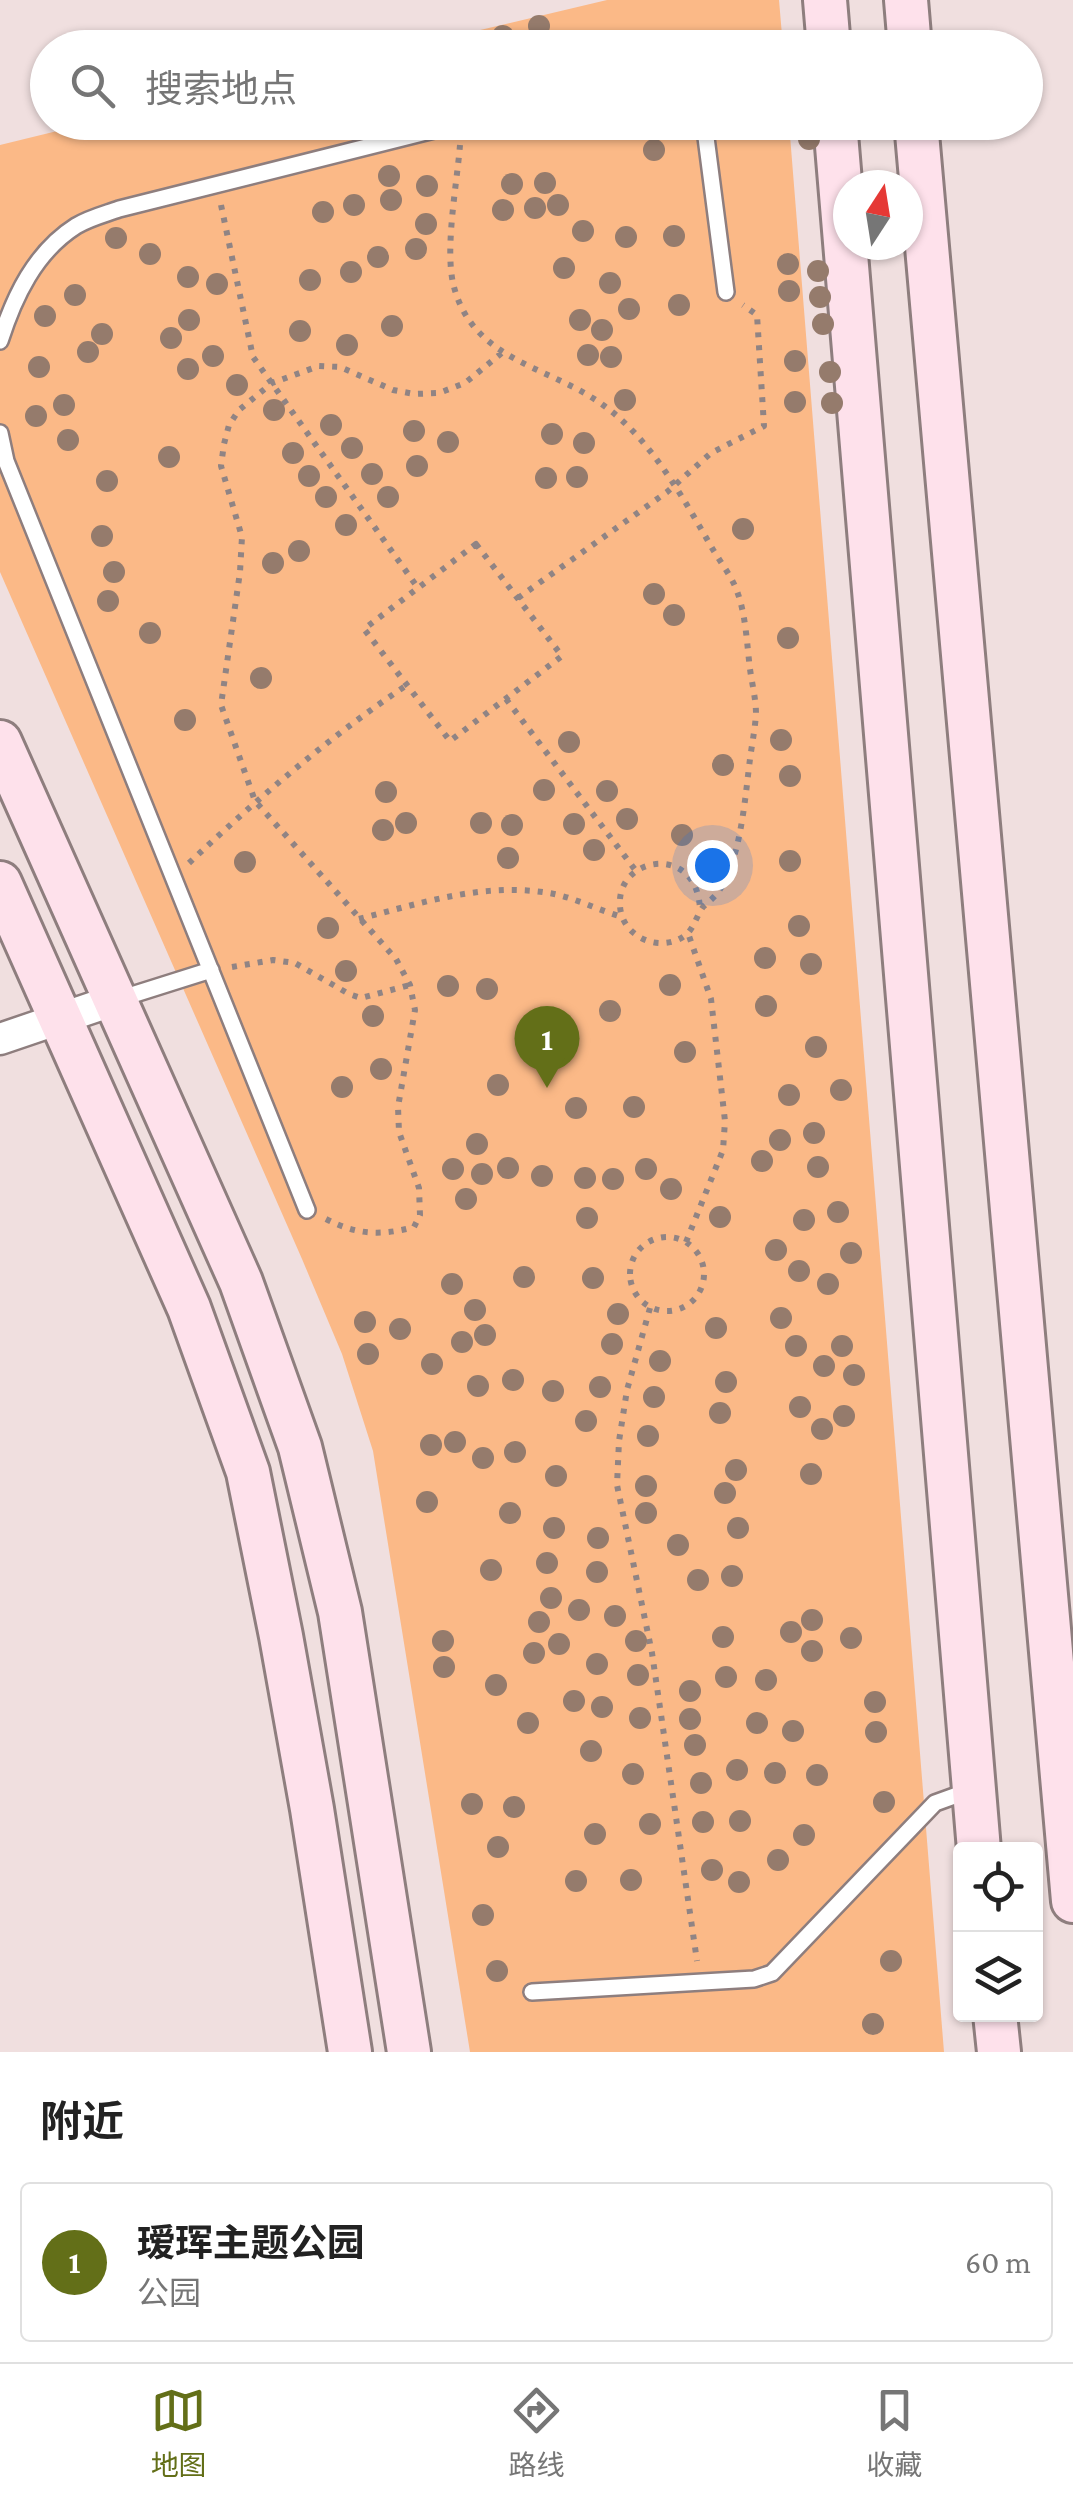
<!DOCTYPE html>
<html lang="zh">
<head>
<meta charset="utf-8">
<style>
	body { margin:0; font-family:"Crimson Pro","Noto Sans SC",serif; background:#f2f2f2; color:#222 }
	.controls { position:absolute; right:30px; bottom:30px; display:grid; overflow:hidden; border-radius:10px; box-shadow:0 2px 8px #0004 }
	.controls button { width:90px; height:90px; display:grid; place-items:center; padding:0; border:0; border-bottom:2px solid #e0e0e0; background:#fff; color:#222; font:50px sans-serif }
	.compass { position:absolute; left:833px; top:170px; width:90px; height:90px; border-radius:50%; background:#fff; box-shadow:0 2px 8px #0004; rotate:12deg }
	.you { position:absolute; left:712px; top:865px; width:35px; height:35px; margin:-25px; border:8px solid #fff; border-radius:50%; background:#1a73e8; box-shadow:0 0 0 15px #1a73e833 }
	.badge { display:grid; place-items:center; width:65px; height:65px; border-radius:50%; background:#636f18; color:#fff; font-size:32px; font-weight:700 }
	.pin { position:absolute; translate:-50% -82px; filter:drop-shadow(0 2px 5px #0008) }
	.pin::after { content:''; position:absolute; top:52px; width:35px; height:30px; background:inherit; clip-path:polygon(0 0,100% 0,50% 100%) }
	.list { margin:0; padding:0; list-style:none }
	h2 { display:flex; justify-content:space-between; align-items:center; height:130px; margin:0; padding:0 40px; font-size:42px }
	h2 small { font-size:32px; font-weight:400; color:#767676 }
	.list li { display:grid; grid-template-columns:65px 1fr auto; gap:30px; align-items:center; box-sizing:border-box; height:160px; margin:0 20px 20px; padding:0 20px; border:2px solid #e0e0e0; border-radius:10px }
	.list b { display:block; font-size:38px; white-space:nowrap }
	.list p { margin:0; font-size:32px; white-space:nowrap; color:#767676 }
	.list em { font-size:32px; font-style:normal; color:#767676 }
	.icon { flex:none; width:55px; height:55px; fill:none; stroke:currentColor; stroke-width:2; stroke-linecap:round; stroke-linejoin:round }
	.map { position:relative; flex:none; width:1073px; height:2052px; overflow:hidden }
	.search { position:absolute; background:#fff; box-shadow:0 2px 8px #0004; left:30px; right:30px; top:30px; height:110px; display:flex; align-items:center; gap:25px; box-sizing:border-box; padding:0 35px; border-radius:55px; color:#767676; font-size:38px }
	.sheet { height:310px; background:#fff }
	nav { display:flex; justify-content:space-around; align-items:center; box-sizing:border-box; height:140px; border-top:2px solid #e0e0e0; background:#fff; font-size:28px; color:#767676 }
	nav a { display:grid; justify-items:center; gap:5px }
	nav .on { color:#636f18 }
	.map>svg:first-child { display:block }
</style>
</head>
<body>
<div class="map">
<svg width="1073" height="2052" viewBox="0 0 1073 2052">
	<rect width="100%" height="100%" fill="#f0dfdf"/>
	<path fill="#fbb987" d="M607 0H779L783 47H408Z
		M94 122 789 123 944 2052H470L373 1451 342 1354 302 1259 0 572V145Z"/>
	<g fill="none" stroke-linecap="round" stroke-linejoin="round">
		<defs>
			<path id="service" d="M704 122 726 292
				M0 341C14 297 35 252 76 226 89 218 105 214 119 209L466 122
				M0 433 6 461 307 1210
				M119 999 211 970
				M532 1992 754 1979 772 1973 935 1803 971 1790"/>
			<path id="minor" d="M0 1039 115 1000"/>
			<path id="secondary" d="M825 0 829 48
				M906 0 910 48
				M835 122 979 1850
				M916 122 1073 1901
				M0 742 241 1282 300 1447 340 1612 409 2052
				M0 883 189 1308 248 1472 281 1636 312 1809 350 2052
				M995 2014 999 2052"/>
		</defs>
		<use href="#service" stroke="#8e7e7e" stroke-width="20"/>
		<use href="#minor" stroke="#8e7e7e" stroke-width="35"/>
		<use href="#secondary" stroke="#8e7e7e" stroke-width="48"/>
		<path stroke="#908484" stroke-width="6" stroke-dasharray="5 8" stroke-linecap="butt" d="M460 145C457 184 444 251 454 287 474 362 550 366 603 405 650 438 684 499 712 548 721 563 733 578 738 594 746 617 747 645 750 669 752 684 756 699 756 714 755 729 752 744 750 759 745 798 741 858 719 891 715 897 708 902 703 907 697 915 695 925 688 933 664 955 622 939 620 906 616 855 699 843 700 911
			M221 205 253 357 418 588
			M476 544 562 656 450 741 364 629Z
			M518 598 667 492 711 453 764 426 757 315 743 305
			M506 699 636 871
			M189 863C257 799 329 737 407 685
			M359 919C421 903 484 882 549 893 573 897 598 910 622 917
			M232 967 273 960 295 963 349 994 361 998 410 985
			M326 1219C357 1235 381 1236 414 1227L420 1215 419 1188 399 1132 398 1107 415 1010 410 985 396 959 255 801 221 705 240 572 242 537 221 466 224 444 229 425 239 410 272 383 319 366 340 367 393 390 414 394 439 393 465 383 503 352
			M630 1274a37 37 0 1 1 74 0a37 37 0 1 1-74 0Z
			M686 1242 723 1150 725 1121 711 999 688 933
			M650 1308 627 1390 619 1441 617 1485 652 1653 697 1961"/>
		<use href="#service" stroke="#fff" stroke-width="15"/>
		<use href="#minor" stroke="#fff" stroke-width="30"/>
		<use href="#secondary" stroke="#fee1eb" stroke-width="42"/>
	</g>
	<g fill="#957b6c">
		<circle cx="539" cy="26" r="11"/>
		<circle cx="503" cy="36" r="11"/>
		<circle cx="809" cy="139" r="11"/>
		<circle cx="654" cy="150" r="11"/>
		<circle cx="389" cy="176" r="11"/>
		<circle cx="545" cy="183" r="11"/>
		<circle cx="512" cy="184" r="11"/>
		<circle cx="427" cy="186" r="11"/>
		<circle cx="391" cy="200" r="11"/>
		<circle cx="354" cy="205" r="11"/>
		<circle cx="558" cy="205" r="11"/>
		<circle cx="535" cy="208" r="11"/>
		<circle cx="503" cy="210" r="11"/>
		<circle cx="323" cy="212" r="11"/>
		<circle cx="426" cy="224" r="11"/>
		<circle cx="583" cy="231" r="11"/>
		<circle cx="674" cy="236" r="11"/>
		<circle cx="626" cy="237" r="11"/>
		<circle cx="116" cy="238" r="11"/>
		<circle cx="416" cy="249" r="11"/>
		<circle cx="150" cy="254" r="11"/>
		<circle cx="378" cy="257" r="11"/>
		<circle cx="788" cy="264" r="11"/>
		<circle cx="564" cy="268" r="11"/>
		<circle cx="818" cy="271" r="11"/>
		<circle cx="351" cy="272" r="11"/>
		<circle cx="188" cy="277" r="11"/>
		<circle cx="310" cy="280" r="11"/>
		<circle cx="610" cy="283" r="11"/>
		<circle cx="217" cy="284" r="11"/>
		<circle cx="789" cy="291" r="11"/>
		<circle cx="75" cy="295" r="11"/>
		<circle cx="820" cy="297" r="11"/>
		<circle cx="679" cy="305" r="11"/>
		<circle cx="629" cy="309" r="11"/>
		<circle cx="45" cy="316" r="11"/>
		<circle cx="189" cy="320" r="11"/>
		<circle cx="580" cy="320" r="11"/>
		<circle cx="823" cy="324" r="11"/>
		<circle cx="392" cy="326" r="11"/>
		<circle cx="602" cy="330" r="11"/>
		<circle cx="300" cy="331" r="11"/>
		<circle cx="102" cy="334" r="11"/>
		<circle cx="171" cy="338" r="11"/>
		<circle cx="347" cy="345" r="11"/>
		<circle cx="88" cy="352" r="11"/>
		<circle cx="588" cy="355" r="11"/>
		<circle cx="213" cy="356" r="11"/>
		<circle cx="611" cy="357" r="11"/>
		<circle cx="795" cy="361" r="11"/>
		<circle cx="39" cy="367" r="11"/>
		<circle cx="188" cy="369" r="11"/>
		<circle cx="830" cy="372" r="11"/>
		<circle cx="237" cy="385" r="11"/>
		<circle cx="625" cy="400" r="11"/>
		<circle cx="795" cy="402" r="11"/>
		<circle cx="832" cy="403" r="11"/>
		<circle cx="64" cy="405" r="11"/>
		<circle cx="274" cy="410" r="11"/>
		<circle cx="36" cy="416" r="11"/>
		<circle cx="331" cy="425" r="11"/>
		<circle cx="414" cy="431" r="11"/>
		<circle cx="552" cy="434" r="11"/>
		<circle cx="68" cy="440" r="11"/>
		<circle cx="448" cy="442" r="11"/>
		<circle cx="584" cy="443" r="11"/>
		<circle cx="352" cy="448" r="11"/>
		<circle cx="293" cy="453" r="11"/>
		<circle cx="169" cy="457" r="11"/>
		<circle cx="417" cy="466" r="11"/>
		<circle cx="372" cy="474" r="11"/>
		<circle cx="309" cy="476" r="11"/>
		<circle cx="577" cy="477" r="11"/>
		<circle cx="546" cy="478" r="11"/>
		<circle cx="107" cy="481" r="11"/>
		<circle cx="326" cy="497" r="11"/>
		<circle cx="388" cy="497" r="11"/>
		<circle cx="346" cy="525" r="11"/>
		<circle cx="743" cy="529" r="11"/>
		<circle cx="102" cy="536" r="11"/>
		<circle cx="299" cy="551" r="11"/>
		<circle cx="273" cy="563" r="11"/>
		<circle cx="114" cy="572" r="11"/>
		<circle cx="654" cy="594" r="11"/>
		<circle cx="108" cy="601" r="11"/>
		<circle cx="674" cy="615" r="11"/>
		<circle cx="150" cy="633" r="11"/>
		<circle cx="788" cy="638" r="11"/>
		<circle cx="261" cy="678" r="11"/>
		<circle cx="185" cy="720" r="11"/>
		<circle cx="781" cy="740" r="11"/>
		<circle cx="569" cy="742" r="11"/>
		<circle cx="723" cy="765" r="11"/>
		<circle cx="790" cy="776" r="11"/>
		<circle cx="544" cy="790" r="11"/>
		<circle cx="607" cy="791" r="11"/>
		<circle cx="386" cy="792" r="11"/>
		<circle cx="627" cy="819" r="11"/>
		<circle cx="406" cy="823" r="11"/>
		<circle cx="481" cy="823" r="11"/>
		<circle cx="574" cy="824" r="11"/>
		<circle cx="512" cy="825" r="11"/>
		<circle cx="383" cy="830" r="11"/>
		<circle cx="682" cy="835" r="11"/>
		<circle cx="594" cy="850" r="11"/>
		<circle cx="508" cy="858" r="11"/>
		<circle cx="790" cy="861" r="11"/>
		<circle cx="245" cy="862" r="11"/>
		<circle cx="799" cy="926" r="11"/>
		<circle cx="328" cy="928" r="11"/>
		<circle cx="765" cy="958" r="11"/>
		<circle cx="811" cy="964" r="11"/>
		<circle cx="346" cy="971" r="11"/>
		<circle cx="670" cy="985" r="11"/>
		<circle cx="448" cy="986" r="11"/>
		<circle cx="487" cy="989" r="11"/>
		<circle cx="766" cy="1006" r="11"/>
		<circle cx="610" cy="1011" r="11"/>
		<circle cx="373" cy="1016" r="11"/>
		<circle cx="547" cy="1043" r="11"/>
		<circle cx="816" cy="1047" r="11"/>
		<circle cx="685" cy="1052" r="11"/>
		<circle cx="381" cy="1069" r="11"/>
		<circle cx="498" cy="1085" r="11"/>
		<circle cx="342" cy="1087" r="11"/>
		<circle cx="841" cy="1090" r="11"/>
		<circle cx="789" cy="1095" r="11"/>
		<circle cx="634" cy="1107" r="11"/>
		<circle cx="576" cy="1108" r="11"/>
		<circle cx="814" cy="1133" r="11"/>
		<circle cx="780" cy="1140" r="11"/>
		<circle cx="477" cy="1144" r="11"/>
		<circle cx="762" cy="1161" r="11"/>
		<circle cx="818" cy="1167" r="11"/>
		<circle cx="508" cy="1168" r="11"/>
		<circle cx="453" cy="1169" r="11"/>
		<circle cx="646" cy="1169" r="11"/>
		<circle cx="482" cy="1174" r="11"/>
		<circle cx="542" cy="1176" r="11"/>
		<circle cx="585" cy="1178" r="11"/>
		<circle cx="613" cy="1179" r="11"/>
		<circle cx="671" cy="1189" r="11"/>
		<circle cx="466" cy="1199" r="11"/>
		<circle cx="838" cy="1212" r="11"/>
		<circle cx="720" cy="1217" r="11"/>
		<circle cx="587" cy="1218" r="11"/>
		<circle cx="804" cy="1220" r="11"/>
		<circle cx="776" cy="1250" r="11"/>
		<circle cx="851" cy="1253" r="11"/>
		<circle cx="799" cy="1271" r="11"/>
		<circle cx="524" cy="1277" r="11"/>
		<circle cx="593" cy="1278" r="11"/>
		<circle cx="452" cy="1284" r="11"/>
		<circle cx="828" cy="1284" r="11"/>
		<circle cx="475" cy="1310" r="11"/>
		<circle cx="618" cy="1314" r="11"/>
		<circle cx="781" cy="1318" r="11"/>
		<circle cx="365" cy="1322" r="11"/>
		<circle cx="716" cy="1328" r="11"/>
		<circle cx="400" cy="1329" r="11"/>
		<circle cx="485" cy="1335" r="11"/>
		<circle cx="462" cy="1342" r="11"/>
		<circle cx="612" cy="1344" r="11"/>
		<circle cx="796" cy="1346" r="11"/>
		<circle cx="842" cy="1346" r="11"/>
		<circle cx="368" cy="1354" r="11"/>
		<circle cx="660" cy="1361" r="11"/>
		<circle cx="432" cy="1364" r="11"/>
		<circle cx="824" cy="1366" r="11"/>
		<circle cx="854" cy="1375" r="11"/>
		<circle cx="513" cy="1380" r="11"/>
		<circle cx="726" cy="1382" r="11"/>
		<circle cx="478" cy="1386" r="11"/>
		<circle cx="600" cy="1387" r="11"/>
		<circle cx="553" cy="1391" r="11"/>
		<circle cx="654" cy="1397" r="11"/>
		<circle cx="800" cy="1407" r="11"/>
		<circle cx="720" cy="1413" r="11"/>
		<circle cx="844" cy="1416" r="11"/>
		<circle cx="586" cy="1421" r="11"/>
		<circle cx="822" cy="1429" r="11"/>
		<circle cx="648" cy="1436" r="11"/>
		<circle cx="455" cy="1442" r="11"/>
		<circle cx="431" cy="1445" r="11"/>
		<circle cx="515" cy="1452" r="11"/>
		<circle cx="483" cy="1458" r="11"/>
		<circle cx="736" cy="1470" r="11"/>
		<circle cx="811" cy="1474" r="11"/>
		<circle cx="556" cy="1476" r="11"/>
		<circle cx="646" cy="1486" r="11"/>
		<circle cx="725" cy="1493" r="11"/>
		<circle cx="427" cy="1502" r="11"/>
		<circle cx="510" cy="1513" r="11"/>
		<circle cx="646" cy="1513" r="11"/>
		<circle cx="554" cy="1528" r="11"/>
		<circle cx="738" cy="1528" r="11"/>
		<circle cx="598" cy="1538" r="11"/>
		<circle cx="678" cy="1545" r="11"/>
		<circle cx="547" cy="1563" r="11"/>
		<circle cx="491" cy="1570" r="11"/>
		<circle cx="597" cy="1572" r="11"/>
		<circle cx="732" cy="1576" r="11"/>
		<circle cx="698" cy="1580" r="11"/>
		<circle cx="551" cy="1598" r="11"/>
		<circle cx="579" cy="1610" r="11"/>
		<circle cx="615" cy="1616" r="11"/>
		<circle cx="812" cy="1620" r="11"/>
		<circle cx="539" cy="1622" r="11"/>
		<circle cx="791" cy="1632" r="11"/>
		<circle cx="723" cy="1637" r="11"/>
		<circle cx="851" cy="1638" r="11"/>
		<circle cx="443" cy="1641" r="11"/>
		<circle cx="636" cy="1641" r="11"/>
		<circle cx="559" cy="1644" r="11"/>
		<circle cx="812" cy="1651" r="11"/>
		<circle cx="534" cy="1653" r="11"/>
		<circle cx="597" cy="1664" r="11"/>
		<circle cx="444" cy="1667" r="11"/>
		<circle cx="638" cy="1675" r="11"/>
		<circle cx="726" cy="1677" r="11"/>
		<circle cx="766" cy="1680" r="11"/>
		<circle cx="496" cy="1685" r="11"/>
		<circle cx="690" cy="1691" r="11"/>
		<circle cx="574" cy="1701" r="11"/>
		<circle cx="875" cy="1702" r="11"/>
		<circle cx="602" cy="1707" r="11"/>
		<circle cx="640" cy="1718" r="11"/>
		<circle cx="690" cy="1719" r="11"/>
		<circle cx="528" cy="1723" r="11"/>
		<circle cx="757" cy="1723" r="11"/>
		<circle cx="793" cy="1731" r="11"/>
		<circle cx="876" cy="1732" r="11"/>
		<circle cx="695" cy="1745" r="11"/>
		<circle cx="591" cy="1751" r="11"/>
		<circle cx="737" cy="1770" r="11"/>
		<circle cx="775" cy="1773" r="11"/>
		<circle cx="633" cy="1774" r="11"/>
		<circle cx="817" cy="1775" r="11"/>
		<circle cx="701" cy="1783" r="11"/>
		<circle cx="884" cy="1802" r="11"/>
		<circle cx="472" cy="1804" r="11"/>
		<circle cx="514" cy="1807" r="11"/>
		<circle cx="740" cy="1821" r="11"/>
		<circle cx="703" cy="1822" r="11"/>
		<circle cx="650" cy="1824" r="11"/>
		<circle cx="595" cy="1834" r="11"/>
		<circle cx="804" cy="1835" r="11"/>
		<circle cx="498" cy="1847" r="11"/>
		<circle cx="778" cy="1860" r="11"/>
		<circle cx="712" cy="1870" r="11"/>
		<circle cx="631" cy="1880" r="11"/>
		<circle cx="576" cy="1881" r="11"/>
		<circle cx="739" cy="1882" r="11"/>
		<circle cx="483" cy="1915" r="11"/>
		<circle cx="891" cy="1961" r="11"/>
		<circle cx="497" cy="1971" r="11"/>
		<circle cx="873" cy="2024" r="11"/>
	</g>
</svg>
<div class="controls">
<button><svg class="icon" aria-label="locate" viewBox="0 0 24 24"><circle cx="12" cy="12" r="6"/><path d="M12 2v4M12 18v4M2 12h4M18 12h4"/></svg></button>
<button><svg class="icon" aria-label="layers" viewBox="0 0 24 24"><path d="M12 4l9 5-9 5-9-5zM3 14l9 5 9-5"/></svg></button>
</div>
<svg class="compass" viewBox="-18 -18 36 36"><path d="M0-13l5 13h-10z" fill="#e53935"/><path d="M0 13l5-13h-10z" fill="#767676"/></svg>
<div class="you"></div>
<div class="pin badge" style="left:547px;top:1088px">1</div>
<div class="search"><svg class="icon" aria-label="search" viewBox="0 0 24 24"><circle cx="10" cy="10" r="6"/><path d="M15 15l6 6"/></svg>搜索地点</div>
</div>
<section class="sheet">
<h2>附近<small></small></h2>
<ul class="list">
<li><span class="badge">1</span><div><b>瑷珲主题公园</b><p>公园</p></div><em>60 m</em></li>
</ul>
</section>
<nav>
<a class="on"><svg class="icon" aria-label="map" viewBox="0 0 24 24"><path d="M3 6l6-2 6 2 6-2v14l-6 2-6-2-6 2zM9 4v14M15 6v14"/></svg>地图</a>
<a><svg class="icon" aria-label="directions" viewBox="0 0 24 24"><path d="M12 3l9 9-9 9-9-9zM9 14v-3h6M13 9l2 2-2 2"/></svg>路线</a>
<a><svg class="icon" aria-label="saved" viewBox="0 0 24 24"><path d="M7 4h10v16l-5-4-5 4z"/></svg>收藏</a>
</nav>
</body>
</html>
